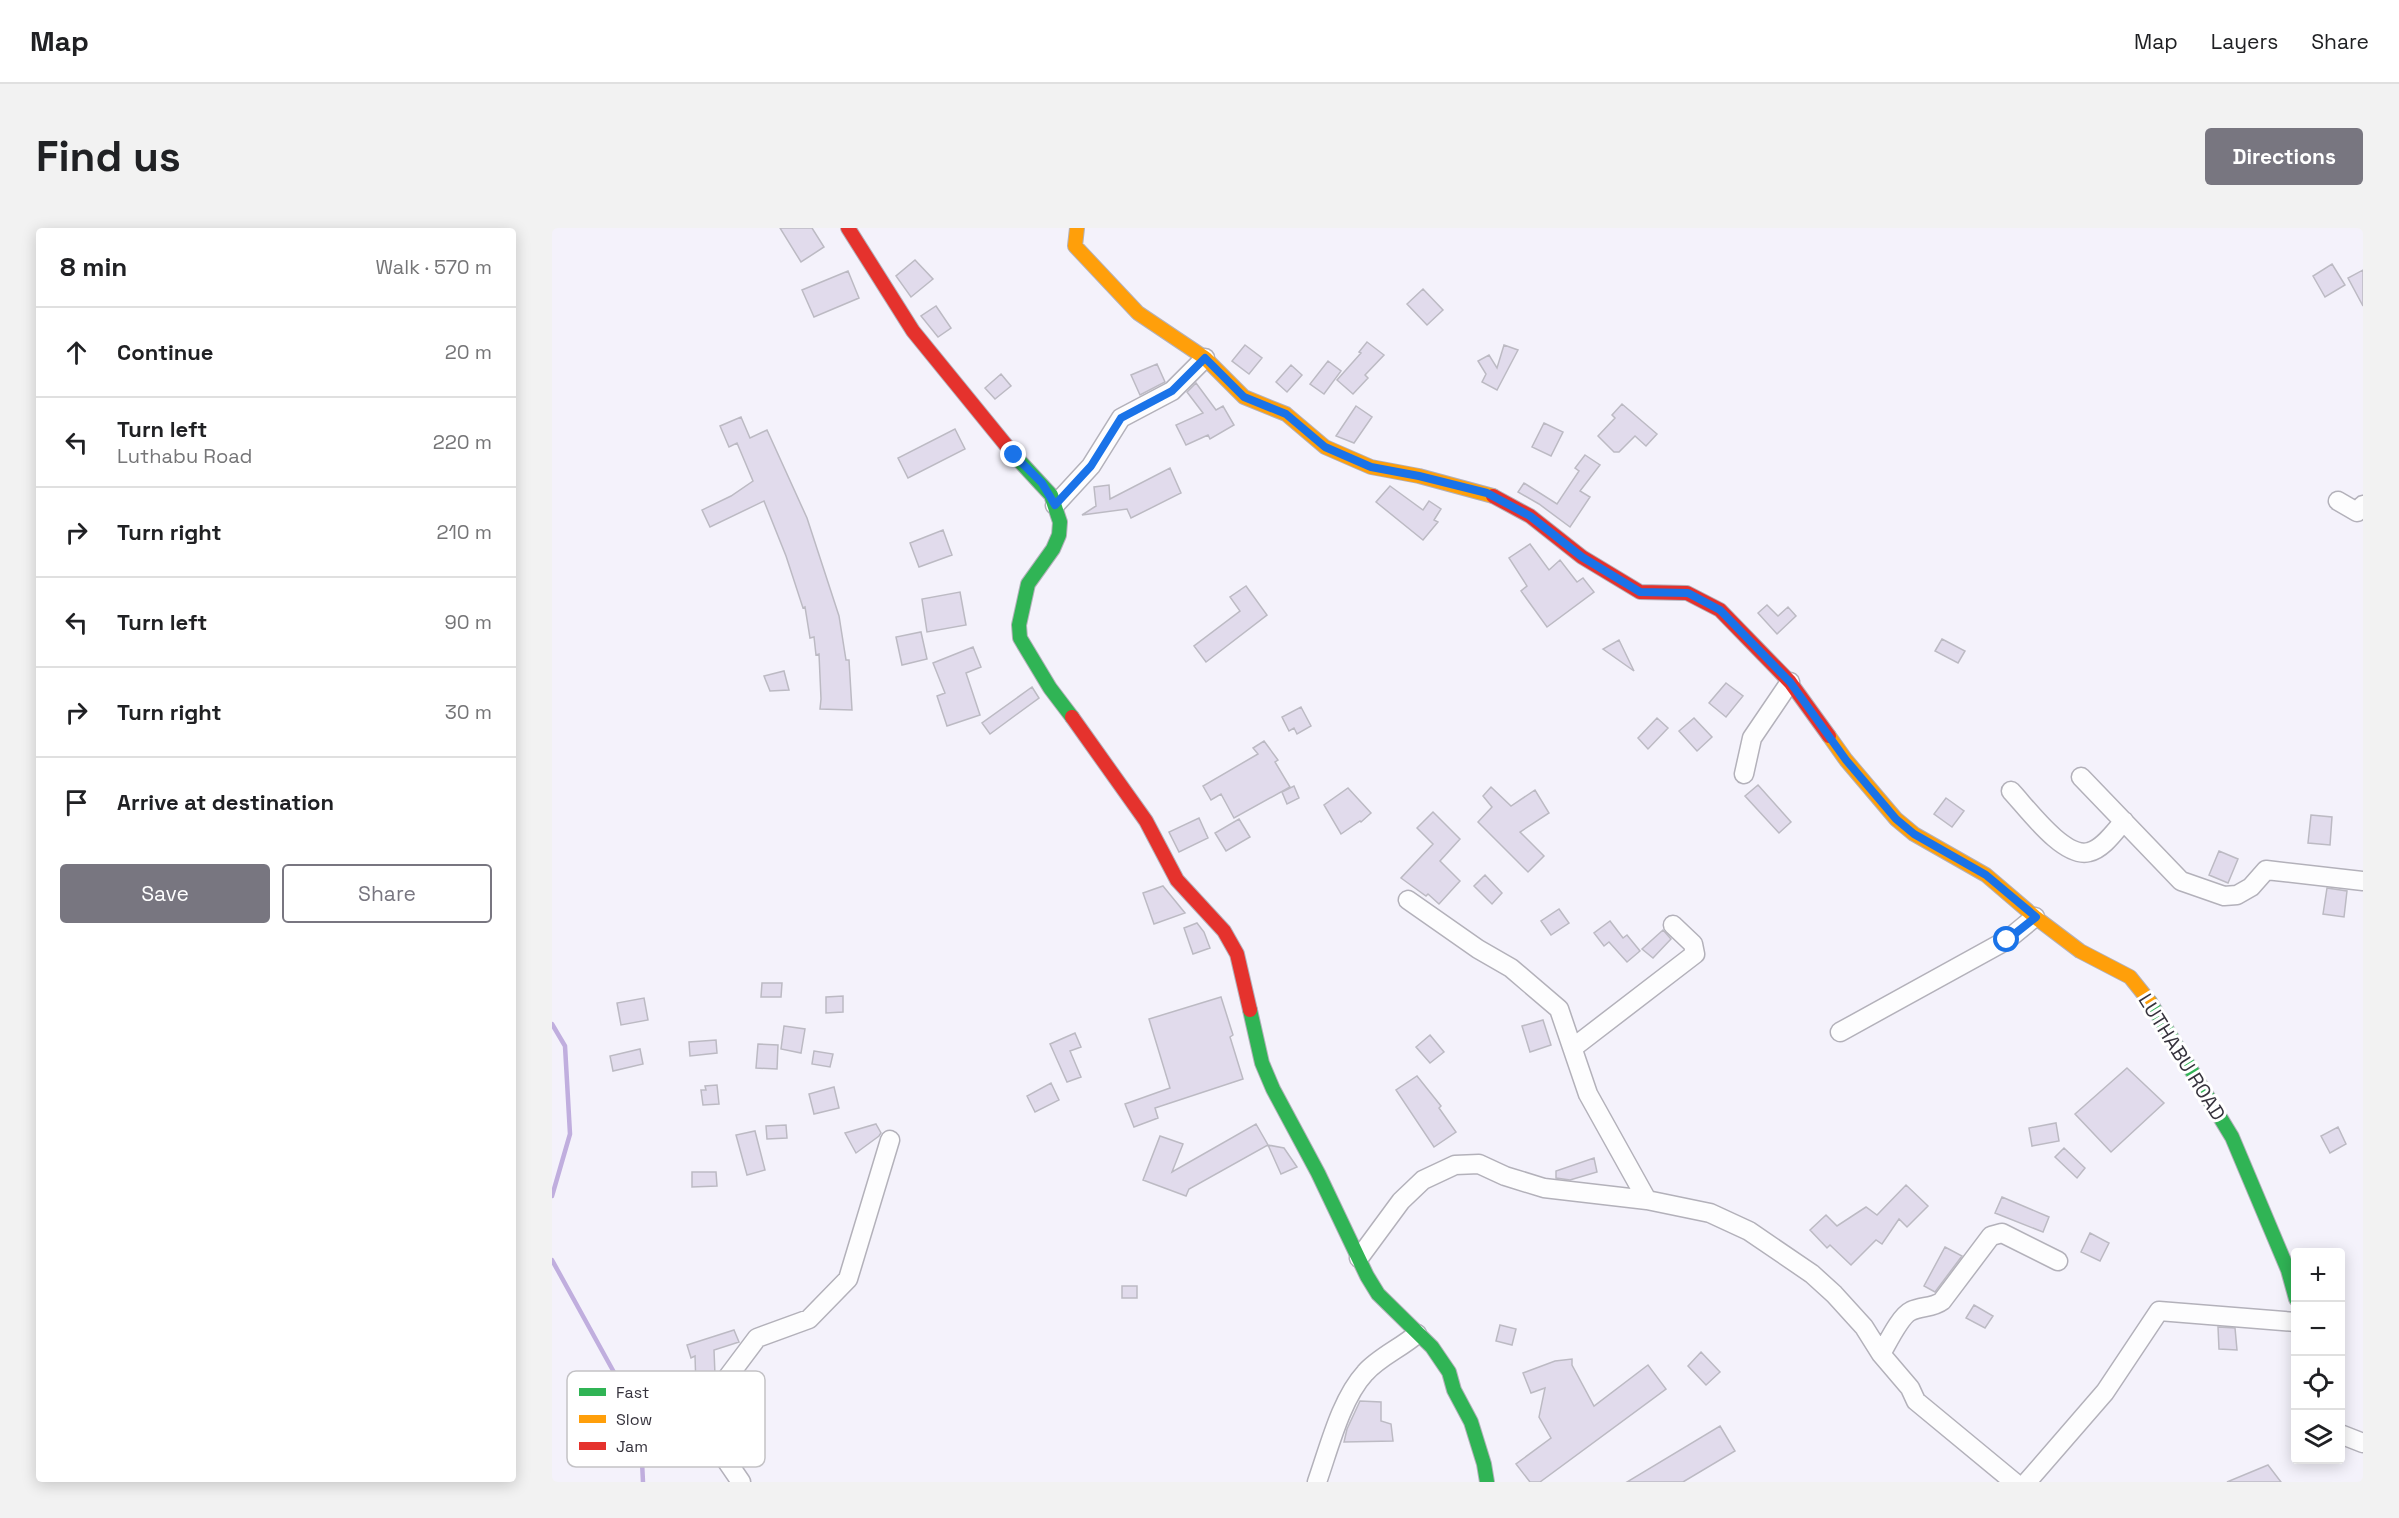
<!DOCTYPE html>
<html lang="en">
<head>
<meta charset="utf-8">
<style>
	body { margin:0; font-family:"Space Grotesk",sans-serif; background:#f2f2f2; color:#202124 }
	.controls { position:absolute; right:18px; bottom:18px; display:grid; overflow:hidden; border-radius:6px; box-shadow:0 3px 15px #0003 }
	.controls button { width:54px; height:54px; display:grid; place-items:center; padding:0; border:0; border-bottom:2px solid #e0e0e0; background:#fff; color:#202124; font:30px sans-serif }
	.stop { position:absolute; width:18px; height:18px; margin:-14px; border:4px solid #1a73e8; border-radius:50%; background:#fff }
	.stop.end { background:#1a73e8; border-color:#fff; box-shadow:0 2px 6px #0008 }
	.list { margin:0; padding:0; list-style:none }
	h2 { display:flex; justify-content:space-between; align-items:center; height:78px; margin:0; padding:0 24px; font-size:26px }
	h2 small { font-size:20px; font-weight:400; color:#757577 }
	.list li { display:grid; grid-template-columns:39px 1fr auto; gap:18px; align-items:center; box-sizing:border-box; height:90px; padding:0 24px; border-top:2px solid #e0e0e0 }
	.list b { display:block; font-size:22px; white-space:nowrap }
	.list p { margin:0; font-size:20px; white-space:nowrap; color:#757577 }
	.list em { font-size:20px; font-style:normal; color:#757577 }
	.actions { display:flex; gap:12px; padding:18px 24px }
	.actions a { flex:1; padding:14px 0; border:2px solid #787680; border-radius:6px; text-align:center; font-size:21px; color:#787680 }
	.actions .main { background:#787680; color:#fff }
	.icon { flex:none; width:33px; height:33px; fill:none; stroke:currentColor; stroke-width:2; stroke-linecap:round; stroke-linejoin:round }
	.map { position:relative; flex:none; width:1811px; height:1254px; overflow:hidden; border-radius:6px }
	header { display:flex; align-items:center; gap:36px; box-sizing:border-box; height:84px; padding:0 30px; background:#fff; border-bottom:2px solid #e0e0e0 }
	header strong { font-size:28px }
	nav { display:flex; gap:33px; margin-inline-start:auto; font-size:21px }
	.intro { display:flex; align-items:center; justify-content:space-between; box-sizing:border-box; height:144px; padding:0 36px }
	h1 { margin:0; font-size:42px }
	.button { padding:15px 27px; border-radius:6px; background:#787680; color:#fff; font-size:21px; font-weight:700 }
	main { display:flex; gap:36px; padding:0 36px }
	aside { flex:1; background:#fff; border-radius:6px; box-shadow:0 3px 15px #0003 }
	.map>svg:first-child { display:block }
</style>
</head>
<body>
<header>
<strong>Map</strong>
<nav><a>Map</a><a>Layers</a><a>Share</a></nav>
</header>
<div class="intro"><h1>Find us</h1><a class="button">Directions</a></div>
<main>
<aside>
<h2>8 min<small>Walk · 570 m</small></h2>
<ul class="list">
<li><svg class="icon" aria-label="ahead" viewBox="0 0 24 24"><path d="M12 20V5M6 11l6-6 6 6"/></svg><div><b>Continue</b></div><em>20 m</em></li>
<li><svg class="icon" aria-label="left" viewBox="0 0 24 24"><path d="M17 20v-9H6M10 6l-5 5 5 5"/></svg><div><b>Turn left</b><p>Luthabu Road</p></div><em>220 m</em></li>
<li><svg class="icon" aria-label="right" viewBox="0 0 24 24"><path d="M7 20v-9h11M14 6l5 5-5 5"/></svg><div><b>Turn right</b></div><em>210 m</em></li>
<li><svg class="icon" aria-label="left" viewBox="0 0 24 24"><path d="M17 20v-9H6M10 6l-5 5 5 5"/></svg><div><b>Turn left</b></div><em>90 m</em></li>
<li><svg class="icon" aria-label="right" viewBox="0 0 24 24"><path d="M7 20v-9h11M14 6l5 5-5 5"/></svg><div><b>Turn right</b></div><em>30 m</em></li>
<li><svg class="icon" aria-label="arrive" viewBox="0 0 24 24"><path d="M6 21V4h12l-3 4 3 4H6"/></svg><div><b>Arrive at destination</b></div></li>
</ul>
<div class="actions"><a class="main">Save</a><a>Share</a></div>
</aside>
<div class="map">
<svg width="1811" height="1254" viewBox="0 0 1811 1254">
	<rect width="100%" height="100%" fill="#f4f2fb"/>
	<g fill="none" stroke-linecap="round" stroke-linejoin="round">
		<path stroke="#c0aede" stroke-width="4.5" d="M0 796 13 818 18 906 0 968
			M0 1032 69 1157 89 1213 91 1254"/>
	</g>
	<path fill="#e1dbec" stroke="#bcbac3" stroke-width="1.5" d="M228 0H260L272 19 249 34Z
		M363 32 381 51 359 69 344 48Z
		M1780 36 1793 57 1773 69 1761 48Z
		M1811 42V78L1796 50Z
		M296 43 307 70 262 89 250 62Z
		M871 61 891 82 875 97 855 76Z
		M384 78 399 100 386 109 369 88Z
		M815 114 832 127 813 147 816 150 801 166 785 152 809 125 807 124Z
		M693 117 710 130 697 146 680 133Z
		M952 117 966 122 945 162 930 154 934 146 926 133 937 127 945 140Z
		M776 133 789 143 772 166 758 156Z
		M605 136 613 154 588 167 579 147Z
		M739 137 750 147 735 164 724 154Z
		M449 146 459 158 443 171 433 160Z
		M644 155 664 182 671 178 682 197 658 211 656 207 634 217 624 197 651 185 635 164Z
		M1070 176 1105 206 1094 218 1083 208 1067 224H1062L1046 208 1063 190 1060 187Z
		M804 178 820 189 802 215 784 208Z
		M189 189 198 210 215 202 255 290 287 388 294 432H297L300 482 268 481 269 471 267 426 264 427 262 409 258 410 253 379 251 380 234 328 212 273 158 299 150 282 179 268 201 253 185 215 177 219 168 198Z
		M992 195 1011 204 999 228 980 219Z
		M403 201 413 221 356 250 346 230Z
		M1033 227 1048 237 1028 263 1038 269 1018 299 987 276 966 264 972 255 1005 276 1027 243 1023 240Z
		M618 240 629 265 579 290 575 281 530 287 544 278 542 259 557 257 558 271Z
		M838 258 871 282 877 273 889 281 882 292 886 294 871 312 824 274Z
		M391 302 400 327 367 339 358 315Z
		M978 316 997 342 1008 332 1025 354 1031 350 1042 364 995 399 969 363 975 358 957 330Z
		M694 358 715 387 654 434 642 418 688 383 678 369Z
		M408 364 414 397 375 404 370 371Z
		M1215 377 1226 388 1236 379 1244 388 1225 406 1206 385Z
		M369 404 375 431 350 437 344 409Z
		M1390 411 1413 423 1406 435 1383 423Z
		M1067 412 1082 443 1051 421Z
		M421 419 429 439 414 445 428 487 395 498 385 468 393 465 381 435Z
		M232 443 237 462 218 463 212 448Z
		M1174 455 1191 468 1174 489 1157 475Z
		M480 459 487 470 438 506 430 495Z
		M749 479 759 498 745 506 742 500 737 503 730 489Z
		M1105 490 1116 500 1096 521 1086 510Z
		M1142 490 1160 509 1145 523 1127 503Z
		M712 513 726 532 723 534 738 559 682 590 669 566 659 572 651 558 706 526 701 520Z
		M1206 557 1239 594 1227 605 1193 568Z
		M742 558 747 570 735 576 730 564Z
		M939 559 959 578 983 562 997 585 968 604 992 628 976 644 926 594 940 579 931 568Z
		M796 560 819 585 809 594 808 593 789 606 772 577Z
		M1394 570 1412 583 1400 599 1382 586Z
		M881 584 908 611 888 633 908 653 887 676 876 666 874 668 849 650 881 616 865 600Z
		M1759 587 1780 589 1778 617 1756 615Z
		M647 590 656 610 627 624 617 604Z
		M687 591 698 609 674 623 663 605Z
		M1667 623 1686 631 1676 655 1657 647Z
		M933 647 950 665 940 676 922 658Z
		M611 658 633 685 602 696 591 665Z
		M1775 660 1795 663 1792 689 1771 686Z
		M1007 681 1017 695 999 707 989 693Z
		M1058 693 1071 710 1075 707 1088 723 1075 734 1057 714 1052 718 1042 705Z
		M645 695 652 704 658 720 641 726 632 700Z
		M1111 702 1119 711 1101 730 1090 721Z
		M210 755H230L229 769H209Z
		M291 768V784L274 785V769Z
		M669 769 681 807 678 809 691 851 603 880 606 890 582 899 573 876 618 860 597 791Z
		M92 770 96 792 69 797 65 775Z
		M991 792 999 817 978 824 970 798Z
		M232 798 253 801 249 825 229 821Z
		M523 805 529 819 518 823 529 849 515 854 498 816Z
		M878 807 892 824 878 835 864 819Z
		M164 812 165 825 138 828 137 814Z
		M206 816 226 817 225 841 204 840Z
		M88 821 91 836 61 843 58 828Z
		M262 823 281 826 278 839 260 836Z
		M1575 840 1612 875 1559 924 1523 886Z
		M865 848 889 878 887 880 904 904 882 919 844 862Z
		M499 855 507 872 483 884 475 868Z
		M165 857 167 876 151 877 149 862H154L153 858Z
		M282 859 287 880 262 886 257 866Z
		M1504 895 1507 913 1480 918 1477 900Z
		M324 896 329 905 327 908 304 925 293 905Z
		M704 896 716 917 637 961 634 968 591 952 608 908 631 916 620 944Z
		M234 897 235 910 215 911 214 898Z
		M1786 899 1794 916 1778 925 1769 908Z
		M203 903 213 942 195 947 184 907Z
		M716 917 732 920 745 939 729 946Z
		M1512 920 1533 940 1525 950 1503 929Z
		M1042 930 1045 944 1018 952 1004 950V943Z
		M140 944H164L165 958 140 959Z
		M1354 957 1376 978 1355 999 1347 991 1330 1016 1324 1012 1299 1037 1278 1017 1275 1020 1258 1002 1274 987 1285 998 1314 979 1325 987Z
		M1450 969 1497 989 1491 1004 1443 985Z
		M1538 1005 1557 1015 1548 1033 1529 1024Z
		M1393 1019 1410 1028 1383 1064 1372 1058Z
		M570 1058H585V1070H570Z
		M1422 1077 1441 1088 1433 1100 1414 1090Z
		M948 1097 964 1101 960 1117 944 1113Z
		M1666 1099 1683 1100 1685 1122 1667 1121Z
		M182 1102 187 1114 162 1122 163 1147 160 1157 144 1158 143 1128 139 1130 135 1117Z
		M1149 1124 1168 1144 1154 1157 1136 1138Z
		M1020 1131V1137L1042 1178 1096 1137 1114 1161 988 1254H978L964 1236 999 1210 987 1189 993 1160 979 1165 971 1145 1003 1133Z
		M808 1173 829 1174V1193L839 1196 841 1213 792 1214 795 1201Z
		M1168 1198 1183 1223 1131 1254H1075Z
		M1716 1237 1729 1254H1675Z"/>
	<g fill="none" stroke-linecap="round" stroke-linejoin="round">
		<defs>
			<path id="street" d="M1786 273 1805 284 1811 277
				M503 277 539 238 569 190 620 163 653 130
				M1192 546 1200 510 1238 454
				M1529 549 1629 653 1672 668 1685 667 1699 659 1714 642 1811 653
				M1459 563C1475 580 1512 631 1537 624 1551 621 1563 603 1572 593
				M856 672 926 721 959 740 1007 781 1036 866 1095 972 1158 985 1197 1003 1260 1046 1282 1066 1312 1099 1329 1126 1358 1160 1364 1173 1462 1254
				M1288 804 1455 712 1483 689
				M1022 819 1143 726 1141 716 1121 697
				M807 1030 849 973 871 952 903 937 927 936 953 948 992 960 1095 972
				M1329 1126C1335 1116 1348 1088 1359 1083 1369 1078 1381 1080 1390 1073L1439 1008 1450 1005 1506 1033
				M1788 1206 1811 1215
				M189 1254 163 1216 172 1154 205 1110 257 1091 296 1051 338 912
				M765 1254C777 1220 789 1171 813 1145 827 1129 849 1120 865 1106
				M1475 1254 1553 1164 1607 1083 1744 1094"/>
			<path id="fast" d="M462 227 499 267 508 294 507 307 501 321 476 356 467 397 468 410 498 460 520 489
				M1598 774 1680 909 1736 1042 1744 1071
				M698 782 710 835 721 861 766 945 815 1048 826 1066 880 1119 897 1144 902 1162 919 1194 932 1236 935 1254"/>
			<path id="slow" d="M525 0 523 18 586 85 653 130 692 169 734 186 773 219 819 239 867 248 941 268
				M1277 508 1294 532 1344 591 1362 606 1434 647 1483 689 1528 723 1578 749 1598 774"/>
			<path id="jam" d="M296 0 361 103 462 227
				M941 268 978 288 1030 329 1088 364 1135 365 1168 382 1238 454 1277 508
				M520 489 594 593 625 652 672 703 685 726 698 782"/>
		</defs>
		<use href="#street" stroke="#b3b1ba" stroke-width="21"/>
		<use href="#fast" stroke="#b3b1ba" stroke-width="16"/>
		<use href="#slow" stroke="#b3b1ba" stroke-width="16"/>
		<use href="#jam" stroke="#b3b1ba" stroke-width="16"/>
		<use href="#street" stroke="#fdfdfe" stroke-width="18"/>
		<use href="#fast" stroke="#30b455" stroke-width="14"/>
		<use href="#slow" stroke="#ff9f0a" stroke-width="14"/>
		<use href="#jam" stroke="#e5322d" stroke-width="14"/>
	</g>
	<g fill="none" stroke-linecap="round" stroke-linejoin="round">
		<path stroke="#1a73e8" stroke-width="8" d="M462 227 490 255 503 277 539 238 569 190 620 163 653 130 692 169 734 186 773 219 819 239 867 248 935 265 978 288 1030 329 1088 364 1136 365 1168 382 1238 454 1294 532 1344 591 1362 606 1434 647 1484 689 1455 712"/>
	</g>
	<g text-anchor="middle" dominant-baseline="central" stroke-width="6" stroke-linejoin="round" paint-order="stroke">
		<g font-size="20" fill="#36333d" stroke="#fff">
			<text transform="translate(1630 829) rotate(58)">LUTHABU ROAD</text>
		</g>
	</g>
	<rect x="15" y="1143" width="198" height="96" rx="9" fill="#fff" stroke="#c3c2c5" stroke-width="1.5"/>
	<rect x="27" y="1160" width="27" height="8" fill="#30b455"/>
	<rect x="27" y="1187" width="27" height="8" fill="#ff9f0a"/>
	<rect x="27" y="1214" width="27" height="8" fill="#e5322d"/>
	<g font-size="16" fill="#36333d">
		<text x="64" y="1170">Fast</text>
		<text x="64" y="1197">Slow</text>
		<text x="64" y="1224">Jam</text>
	</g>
</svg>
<div class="controls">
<button>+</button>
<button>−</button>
<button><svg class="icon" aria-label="locate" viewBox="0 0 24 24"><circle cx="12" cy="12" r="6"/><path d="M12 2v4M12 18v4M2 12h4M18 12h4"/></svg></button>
<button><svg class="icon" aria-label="layers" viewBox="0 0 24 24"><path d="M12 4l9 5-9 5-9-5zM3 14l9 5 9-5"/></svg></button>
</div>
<div class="stop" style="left:1455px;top:712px"></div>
<div class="stop end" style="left:462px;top:227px"></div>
</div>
</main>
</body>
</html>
